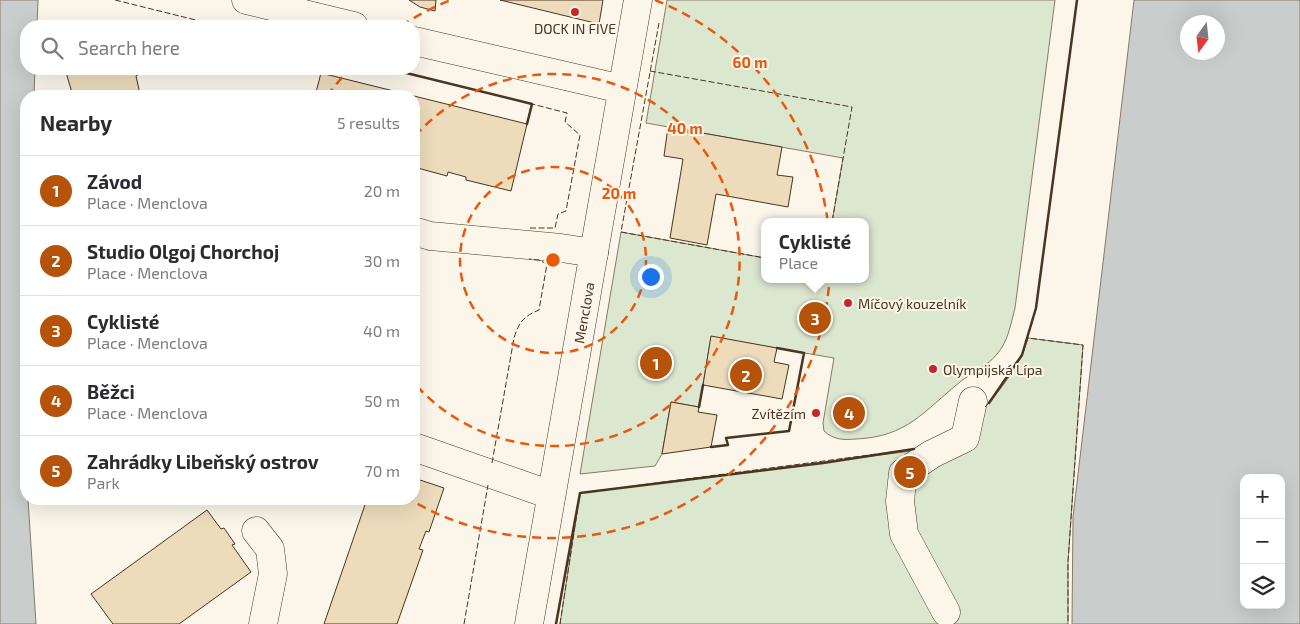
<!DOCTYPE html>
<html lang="en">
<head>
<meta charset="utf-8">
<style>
	body { margin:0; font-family:"Exo 2",sans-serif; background:#f2f2f3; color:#2b2b33 }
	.controls { position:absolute; right:15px; bottom:15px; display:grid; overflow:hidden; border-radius:10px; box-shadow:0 5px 20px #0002 }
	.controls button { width:45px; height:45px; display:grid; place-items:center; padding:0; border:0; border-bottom:1px solid #e1e1e2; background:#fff; color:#2b2b33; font:25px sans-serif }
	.compass { position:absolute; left:1180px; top:15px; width:45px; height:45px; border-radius:50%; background:#fff; box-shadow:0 5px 20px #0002; rotate:195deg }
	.you { position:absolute; left:650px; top:276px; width:18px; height:18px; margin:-12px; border:4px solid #fff; border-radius:50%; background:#1a73e8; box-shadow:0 0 0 8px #1a73e833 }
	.badge { display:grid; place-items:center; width:32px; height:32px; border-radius:50%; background:#b45309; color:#fff; font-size:16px; font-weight:700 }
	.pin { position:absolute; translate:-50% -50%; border:2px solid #fff; box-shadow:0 1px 5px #0006 }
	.popup { position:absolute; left:761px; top:218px; width:108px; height:65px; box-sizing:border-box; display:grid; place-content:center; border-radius:10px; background:#fff; filter:drop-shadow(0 1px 4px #0005); font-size:16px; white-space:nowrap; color:#7c7c81 }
	.popup b { font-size:19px; color:#2b2b33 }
	.popup::after { content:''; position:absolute; left:50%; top:100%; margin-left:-10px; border:10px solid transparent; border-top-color:#fff }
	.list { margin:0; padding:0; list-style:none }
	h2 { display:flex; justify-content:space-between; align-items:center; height:65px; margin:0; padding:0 20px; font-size:21px }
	h2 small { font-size:16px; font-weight:400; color:#7c7c81 }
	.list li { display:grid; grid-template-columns:32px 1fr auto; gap:15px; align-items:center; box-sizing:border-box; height:70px; padding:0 20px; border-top:1px solid #e1e1e2 }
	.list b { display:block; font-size:19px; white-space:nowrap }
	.list p { margin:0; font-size:16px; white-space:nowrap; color:#7c7c81 }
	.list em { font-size:16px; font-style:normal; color:#7c7c81 }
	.icon { flex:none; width:28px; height:28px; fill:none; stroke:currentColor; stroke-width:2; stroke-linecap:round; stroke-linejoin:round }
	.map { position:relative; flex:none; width:1300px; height:624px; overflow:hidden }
	.search { position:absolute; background:#fff; box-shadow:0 5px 20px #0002; left:20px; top:20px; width:400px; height:55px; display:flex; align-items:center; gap:12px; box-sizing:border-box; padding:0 18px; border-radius:20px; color:#7c7c81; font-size:19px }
	.panel { position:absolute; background:#fff; box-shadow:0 5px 20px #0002; left:20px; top:90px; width:400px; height:415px; border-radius:20px }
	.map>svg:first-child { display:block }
</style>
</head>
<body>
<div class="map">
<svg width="1300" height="624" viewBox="0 0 1300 624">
	<rect width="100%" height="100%" fill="#fbf6e9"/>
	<path fill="#dce7d0" stroke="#887966" d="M667 0H1055L1015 308C1011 323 1008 342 997 354 989 365 971 373 960 382 924 411 907 437 856 439 843 440 834 440 824 431L823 423 834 358 711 337 699 407 671 402 662 454 655 466 580 474 621 232 765 258V279H865V222H832L843 158 646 123Z
		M1028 338 1083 345 1068 562V624H560L580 493 912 451C927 444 944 439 958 429 989 408 1016 374 1028 338Z"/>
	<path fill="#c9cecd" stroke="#887966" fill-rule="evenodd" d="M0 0H38L37 26H26V69H35L34 96H26V327L23 421 26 499H28L36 624H0Z
		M1134 0H1300V624H1072L1073 517ZM1188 22H1218V52H1188ZM1244 478H1281V605H1244Z"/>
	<path fill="#ecdcbc" stroke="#4a3520" d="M409 0H436L435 11 420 7Z
		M500 0H603L599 24Z
		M65 69H137L139 74 136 76 140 94 144 93V95L157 92 158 96H73Z
		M321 73 527 124 511 191 466 180V177L448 172 447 176 414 167V96H315Z
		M668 127 782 147 777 175 793 177 788 207 716 194 707 245 670 238 683 159 664 156Z
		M711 336 777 348 774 362 789 365 782 399 703 385Z
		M671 402 699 407 698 412 717 415 711 447 662 454Z
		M414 478 444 488 429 532 426 531 419 549 423 550 397 624H324L367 499H414Z
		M207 510 221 529 224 528 235 544 232 545 251 572 179 624H113L91 594Z"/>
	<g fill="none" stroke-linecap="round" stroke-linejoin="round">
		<defs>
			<g id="minor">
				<path d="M246 0 354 26"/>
				<path d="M414 41 622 89"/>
				<path d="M414 231 430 236 561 248 594 253"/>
				<path d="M414 447 551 495"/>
				<path d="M256 531 270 549 273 574 263 624"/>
				<path d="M946 612 904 534 900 501 903 473 932 454 965 438 973 401"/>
				<path id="s1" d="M529 624 638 0"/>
			</g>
		</defs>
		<use href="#minor" stroke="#4a3520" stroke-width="29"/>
		<use href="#minor" stroke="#fbf6e9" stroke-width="28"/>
		<path stroke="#4a3520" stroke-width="1" stroke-dasharray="6 2.5" stroke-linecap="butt" d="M115 0 220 26
			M659 23 621 232 765 258
			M650 71 852 107 832 222
			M530 228H555L558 214 566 211 580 135 565 122 567 113 532 104
			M985 407 989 403 1022 355 1028 338 1083 345 1068 562V624
			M492 463 514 338C519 322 524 316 539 310L547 264 539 260 529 259
			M464 624 488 485
			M560 624 580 493 915 449"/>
		<path stroke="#4a3520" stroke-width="2.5" d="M390 69 532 104 527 124
			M989 403 1022 355 1036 308 1077 0
			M699 407 703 385
			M711 447 728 445 726 438 789 431 804 353 777 348
			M556 624 580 493 823 463 914 449"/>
	</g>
	<g fill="none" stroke="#e8590c" stroke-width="2.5" stroke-dasharray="9 6">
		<circle cx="553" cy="260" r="93"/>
		<path d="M415 136A186 186 0 1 1 415 384"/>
		<path d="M327 96A279 279 0 0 1 349 70M401 26A279 279 0 0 1 451 0M655 0A279 279 0 1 1 409 499"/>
	</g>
	<g fill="#c62828" stroke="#fbf6e9" stroke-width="2">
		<circle cx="575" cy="12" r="5"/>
		<circle cx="848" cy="303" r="5"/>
		<circle cx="933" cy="369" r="5"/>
		<circle cx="816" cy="413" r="5"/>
	</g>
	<g text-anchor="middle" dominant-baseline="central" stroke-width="4" stroke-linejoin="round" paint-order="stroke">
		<g font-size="14" fill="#4a3520" stroke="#fbf6e9" text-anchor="start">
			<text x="575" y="28" text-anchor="middle">DOCK IN FIVE</text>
			<text x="858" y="303">Míčový kouzelník</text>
			<text x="943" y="369">Olympijská Lípa</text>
			<text x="806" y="413" text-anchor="end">Zvítězím</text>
		</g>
		<g font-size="14" fill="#4a3520" stroke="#fbf6e9">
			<text stroke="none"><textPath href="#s1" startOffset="316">Menclova</textPath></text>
		</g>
	</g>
	<circle cx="553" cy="260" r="8" fill="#e8590c" stroke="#fbf6e9" stroke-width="2.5"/>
	<g font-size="15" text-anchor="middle" font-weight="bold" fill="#e8590c" stroke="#fbf6e9" stroke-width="4" stroke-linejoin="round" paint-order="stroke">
		<text x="750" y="68">60 m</text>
		<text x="685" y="134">40 m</text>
		<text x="619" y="199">20 m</text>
	</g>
</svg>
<div class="controls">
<button>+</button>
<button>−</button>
<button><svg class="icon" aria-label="layers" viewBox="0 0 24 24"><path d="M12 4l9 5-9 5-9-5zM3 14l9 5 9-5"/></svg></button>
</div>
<svg class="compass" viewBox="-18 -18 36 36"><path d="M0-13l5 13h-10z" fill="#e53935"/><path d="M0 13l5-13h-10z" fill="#7c7c81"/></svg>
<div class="you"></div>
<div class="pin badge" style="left:656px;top:363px">1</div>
<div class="pin badge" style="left:746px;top:375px">2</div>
<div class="pin badge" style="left:815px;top:318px">3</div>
<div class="popup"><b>Cyklisté</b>Place</div>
<div class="pin badge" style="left:849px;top:413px">4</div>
<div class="pin badge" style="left:910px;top:472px">5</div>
<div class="search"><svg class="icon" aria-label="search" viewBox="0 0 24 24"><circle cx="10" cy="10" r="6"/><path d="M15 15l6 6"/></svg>Search here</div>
<section class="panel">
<h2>Nearby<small>5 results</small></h2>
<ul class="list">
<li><span class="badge">1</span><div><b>Závod</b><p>Place · Menclova</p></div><em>20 m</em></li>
<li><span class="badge">2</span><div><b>Studio Olgoj Chorchoj</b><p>Place · Menclova</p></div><em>30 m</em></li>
<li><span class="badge">3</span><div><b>Cyklisté</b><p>Place · Menclova</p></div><em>40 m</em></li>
<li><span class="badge">4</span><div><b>Běžci</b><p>Place · Menclova</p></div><em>50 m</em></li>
<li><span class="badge">5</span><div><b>Zahrádky Libeňský ostrov</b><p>Park</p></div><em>70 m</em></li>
</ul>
</section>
</div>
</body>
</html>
